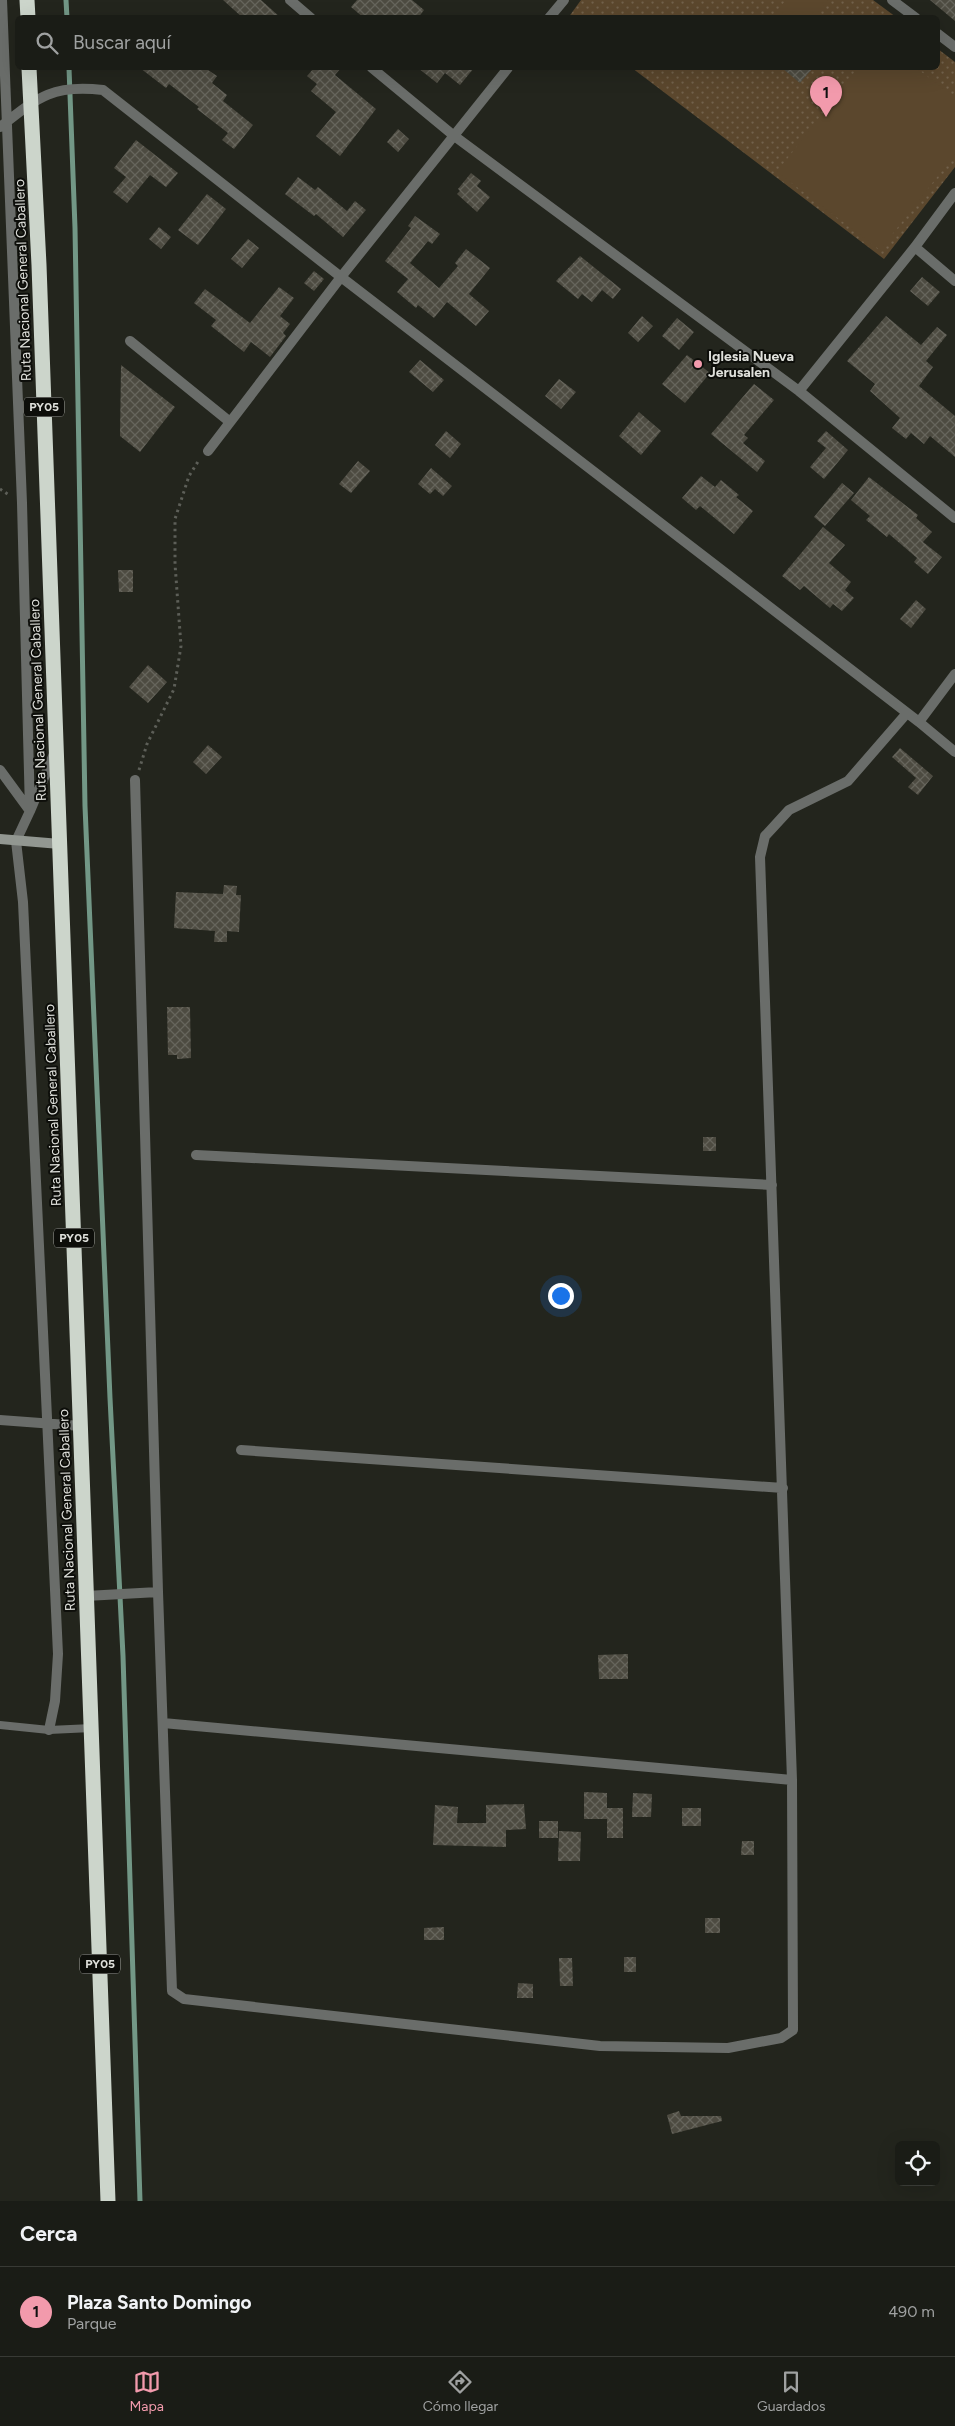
<!DOCTYPE html>
<html lang="es">
<head>
<meta charset="utf-8">
<style>
	body { margin:0; font-family:Figtree,sans-serif; background:#272923; color:#f1f3f6 }
	.controls { position:absolute; right:15px; bottom:15px; display:grid; overflow:hidden; border-radius:8px; box-shadow:0 5px 20px #0002 }
	.controls button { width:45px; height:45px; display:grid; place-items:center; padding:0; border:0; border-bottom:1px solid #383a35; background:#1a1c16; color:#f1f3f6; font:25px sans-serif }
	.you { position:absolute; left:560px; top:1295px; width:18px; height:18px; margin:-12px; border:4px solid #fff; border-radius:50%; background:#1a73e8; box-shadow:0 0 0 8px #1a73e833 }
	.badge { display:grid; place-items:center; width:32px; height:32px; border-radius:50%; background:#f29aac; color:#111; font-size:16px; font-weight:700 }
	.pin { position:absolute; translate:-50% -41px; filter:drop-shadow(0 1px 2px #0008) }
	.pin::after { content:''; position:absolute; top:26px; width:18px; height:15px; background:inherit; clip-path:polygon(0 0,100% 0,50% 100%) }
	.list { margin:0; padding:0; list-style:none }
	h2 { display:flex; justify-content:space-between; align-items:center; height:65px; margin:0; padding:0 20px; font-size:21px }
	h2 small { font-size:16px; font-weight:400; color:#9fa1a1 }
	.list li { display:grid; grid-template-columns:32px 1fr auto; gap:15px; align-items:center; box-sizing:border-box; height:90px; padding:0 20px; border-top:1px solid #383a35 }
	.list b { display:block; font-size:19px; white-space:nowrap }
	.list p { margin:0; font-size:16px; white-space:nowrap; color:#9fa1a1 }
	.list em { font-size:16px; font-style:normal; color:#9fa1a1 }
	.icon { flex:none; width:28px; height:28px; fill:none; stroke:currentColor; stroke-width:2; stroke-linecap:round; stroke-linejoin:round }
	.map { position:relative; flex:none; width:955px; height:2201px; overflow:hidden }
	.search { position:absolute; background:#1a1c16; box-shadow:0 5px 20px #0002; left:15px; right:15px; top:15px; height:55px; display:flex; align-items:center; gap:12px; box-sizing:border-box; padding:0 18px; border-radius:8px; color:#9fa1a1; font-size:19px }
	.sheet { height:155px; background:#1a1c16 }
	nav { display:flex; justify-content:space-around; align-items:center; box-sizing:border-box; height:70px; border-top:1px solid #383a35; background:#1a1c16; font-size:14px; color:#9fa1a1 }
	nav a { display:grid; justify-items:center; gap:2px }
	nav .on { color:#f29aac }
	.map>svg:first-child { display:block }
</style>
</head>
<body>
<div class="map">
<svg width="955" height="2201" viewBox="0 0 955 2201">
	<defs>
		<pattern id="grass-dots" width="8" height="8" patternUnits="userSpaceOnUse" patternTransform="scale(1.25)"><rect width="8" height="8" fill="#5b472d"/><path d="M2 2h.1M6 6h.1" fill="none" stroke="#72614b" stroke-width="1.8" stroke-linecap="round"/></pattern>
		<pattern id="building-cross-hatch" width="8" height="8" patternUnits="userSpaceOnUse" patternTransform="scale(1.25)"><rect width="8" height="8" fill="#4d4b41"/><path d="M0 0l8 8M0 8l8-8" fill="none" stroke="#66655c"/></pattern>
	</defs>
	<rect width="100%" height="100%" fill="#23251d"/>
	<path fill="url(#grass-dots)" d="M581 0H873L896 17 568 18Z
		M938 49 955 62V167L884 259 632 68H938Z"/>
	<path fill="#5b472d" d="M786 0H828L814 17H773Z
		M858 68H916L955 97V154L880 250 777 172Z"/>
	<g fill="none" stroke-linecap="round" stroke-linejoin="round">
		<path stroke="#729786" stroke-width="5" d="M66 0 67 18
			M69 68 75 228 85 806 110 1398 123 1656 140 2201"/>
	</g>
	<path fill="url(#building-cross-hatch)" d="M223 0H261L281 18H243Z
		M357 0H412L424 10 418 18H364L351 7Z
		M930 0H955V21Z
		M140 68H205L217 76 212 83 227 95 223 101 253 125 234 149 222 140 228 133 197 109 199 107 169 84 166 88Z
		M314 68H341L335 75 376 109 340 156 316 136 336 112 311 91 317 84 307 76Z
		M418 68H474L460 85 445 73 437 83Z
		M782 68H813L800 83Z
		M398 129 409 139 398 152 387 142Z
		M136 140 178 173 166 187 150 175 127 203 113 192 126 177 114 168Z
		M471 173 481 181 477 186 490 197 477 212 457 194 460 191 458 189Z
		M298 177 315 190 318 187 347 211 355 201 366 210 343 237 316 214 314 216 285 194Z
		M207 194 226 209 198 245 178 230Z
		M415 216 440 234 432 244 428 241 410 263 439 288 458 266 455 263 466 249 490 268 469 294 489 311 476 326 447 302 434 318 418 305 416 308 397 292 408 279 385 261 411 228 408 226Z
		M159 227 171 237 161 249 149 239Z
		M248 239 259 248 242 268 231 259Z
		M580 256 621 289 613 299 602 290 592 302 582 294 578 299 556 281Z
		M314 271 324 279 314 291 304 283Z
		M922 277 940 292 928 306 910 291Z
		M279 287 294 298 280 316 290 324 283 333 286 336 270 357 251 342 244 352 211 326 216 320 194 303 205 289 250 323Z
		M642 316 653 326 638 342 628 333Z
		M886 316 921 345 937 327 947 335 926 361 933 367 919 386 955 416V457L930 436 924 444 911 433 906 439 892 428 900 418 870 391 875 384 847 361Z
		M677 318 694 332 679 350 662 336Z
		M687 355 710 373 685 403 662 384Z
		M420 360 444 380 433 392 409 372Z
		M121 365 175 407 140 452 120 436Z
		M559 379 576 392 561 409 545 396Z
		M754 384 774 400 744 435 748 438 743 443 765 461 757 472 711 434Z
		M639 412 661 431 641 455 619 436Z
		M446 431 461 444 450 458 435 445Z
		M826 431 848 450 824 479 810 467 826 448 817 441Z
		M358 461 370 471 351 493 339 484Z
		M431 468 452 486 443 496 435 489 430 494 418 484Z
		M701 476 715 487 721 480 739 495 736 497 753 511 734 534 700 506 696 510 682 498Z
		M869 477 918 515 916 518 932 532 923 542 942 557 928 574 914 562 917 558 889 534 887 537 866 520 870 516 851 500Z
		M842 483 854 493 825 526 814 517Z
		M823 527 845 545 829 563 851 582 845 590 854 598 842 611 833 604 830 608 804 586 800 590 782 576Z
		M118 570H133V592H119Z
		M916 600 926 609 911 628 900 619Z
		M148 665 167 682 148 703 129 687Z
		M208 745 222 757 206 774 193 762Z
		M900 748 933 776 918 795 908 787 916 778 892 757Z
		M224 885 237 886 236 895H241L239 932 227 931V942H214L215 931 174 928 176 892 223 894Z
		M167 1007H190L191 1058 177 1059V1055H168Z
		M703 1137H716V1151H703Z
		M628 1654V1679H599L598 1655Z
		M584 1792 607 1793V1819H584Z
		M633 1793 652 1794 651 1817H632Z
		M524 1804 526 1829 506 1830V1847L433 1845 435 1805 458 1807 457 1823H486V1805Z
		M607 1808H623V1838H607Z
		M682 1808H701V1826H682Z
		M539 1821H558V1838H539Z
		M559 1831 581 1832 580 1861H558Z
		M742 1841H754V1855H741Z
		M705 1918H720V1933H705Z
		M444 1927V1940H424V1928Z
		M624 1957H636V1972H624Z
		M559 1958H572L573 1986H560Z
		M518 1983 533 1984V1998H517Z
		M679 2111 681 2116H721L722 2121 672 2134 667 2115Z"/>
	<g fill="none" stroke-linecap="round" stroke-linejoin="round">
		<path stroke="#5d5f58" stroke-width="3" stroke-dasharray="2.5 4" stroke-linecap="butt" d="M0 489 9 495
			M139 770 147 744 174 689 181 646 175 564V519L189 476 199 460"/>
		<path stroke="#6a6d6a" stroke-width="8" d="M0 1725 49 1730 92 1728"/>
		<path stroke="#6a6d6a" stroke-width="10" d="M2 0 22 503 30 811 16 841 23 902 58 1654 55 1701 49 1730
			M290 0 311 18
			M892 0 916 18
			M549 18 564 0
			M938 34 955 47
			M372 68 453 135 799 391 955 518
			M0 127C38 97 53 84 103 90L341 277 919 722 955 752
			M915 247 955 281
			M130 341 230 422
			M799 391 915 247 955 193
			M208 451 341 277 508 68
			M919 722 955 674
			M0 770 30 811 54 754
			M135 780 158 1592 172 1991 184 1999 600 2046 728 2048 781 2038 793 2030 792 1780 760 857 765 836 789 810 848 781 907 713
			M196 1155 772 1185
			M0 1420 81 1426
			M241 1450 783 1488
			M86 1596 158 1592
			M163 1723 792 1780"/>
		<path stroke="#929791" stroke-width="10" d="M0 839 60 844"/>
		<path stroke="#ccd5cb" stroke-width="15" d="M27 0 28 18
			M29 68 39 265 108 2201"/>
	</g>
	<circle fill="#f29aac" stroke="#0d0e0a" stroke-width="2" cx="698" cy="364" r="5"/>
	<g text-anchor="middle" dominant-baseline="central" stroke-width="4" stroke-linejoin="round" paint-order="stroke">
		<g fill="#0d0e0a" stroke="#a0a19c" stroke-width="1">
			<rect x="24" y="397.5" width="40" height="19" rx="4"/>
			<rect x="54" y="1228.5" width="40" height="19" rx="4"/>
			<rect x="80" y="1954.5" width="40" height="19" rx="4"/>
		</g>
		<g font-size="12" font-weight="bold" fill="#dfe0db">
			<text x="44" y="407">PY05</text>
			<text x="74" y="1238">PY05</text>
			<text x="100" y="1964">PY05</text>
		</g>
		<g font-size="14" fill="#dfe0db" stroke="#0d0e0a">
			<text transform="translate(23 280) rotate(-92)">Ruta Nacional General Caballero</text>
			<text transform="translate(38 700) rotate(-92)">Ruta Nacional General Caballero</text>
			<text transform="translate(53 1105) rotate(-92)">Ruta Nacional General Caballero</text>
			<text transform="translate(67 1510) rotate(-92)">Ruta Nacional General Caballero</text>
		</g>
		<g font-size="14" font-weight="bold" fill="#dfe0db" stroke="#0d0e0a" text-anchor="start">
			<text x="708" y="356">Iglesia Nueva<tspan x="708" dy="16">Jerusalen</tspan></text>
		</g>
	</g>
</svg>
<div class="controls">
<button><svg class="icon" aria-label="locate" viewBox="0 0 24 24"><circle cx="12" cy="12" r="6"/><path d="M12 2v4M12 18v4M2 12h4M18 12h4"/></svg></button>
</div>
<div class="you"></div>
<div class="pin badge" style="left:826px;top:117px">1</div>
<div class="search"><svg class="icon" aria-label="search" viewBox="0 0 24 24"><circle cx="10" cy="10" r="6"/><path d="M15 15l6 6"/></svg>Buscar aquí</div>
</div>
<section class="sheet">
<h2>Cerca<small></small></h2>
<ul class="list">
<li><span class="badge">1</span><div><b>Plaza Santo Domingo</b><p>Parque</p></div><em>490 m</em></li>
</ul>
</section>
<nav>
<a class="on"><svg class="icon" aria-label="map" viewBox="0 0 24 24"><path d="M3 6l6-2 6 2 6-2v14l-6 2-6-2-6 2zM9 4v14M15 6v14"/></svg>Mapa</a>
<a><svg class="icon" aria-label="directions" viewBox="0 0 24 24"><path d="M12 3l9 9-9 9-9-9zM9 14v-3h6M13 9l2 2-2 2"/></svg>Cómo llegar</a>
<a><svg class="icon" aria-label="saved" viewBox="0 0 24 24"><path d="M7 4h10v16l-5-4-5 4z"/></svg>Guardados</a>
</nav>
</body>
</html>
